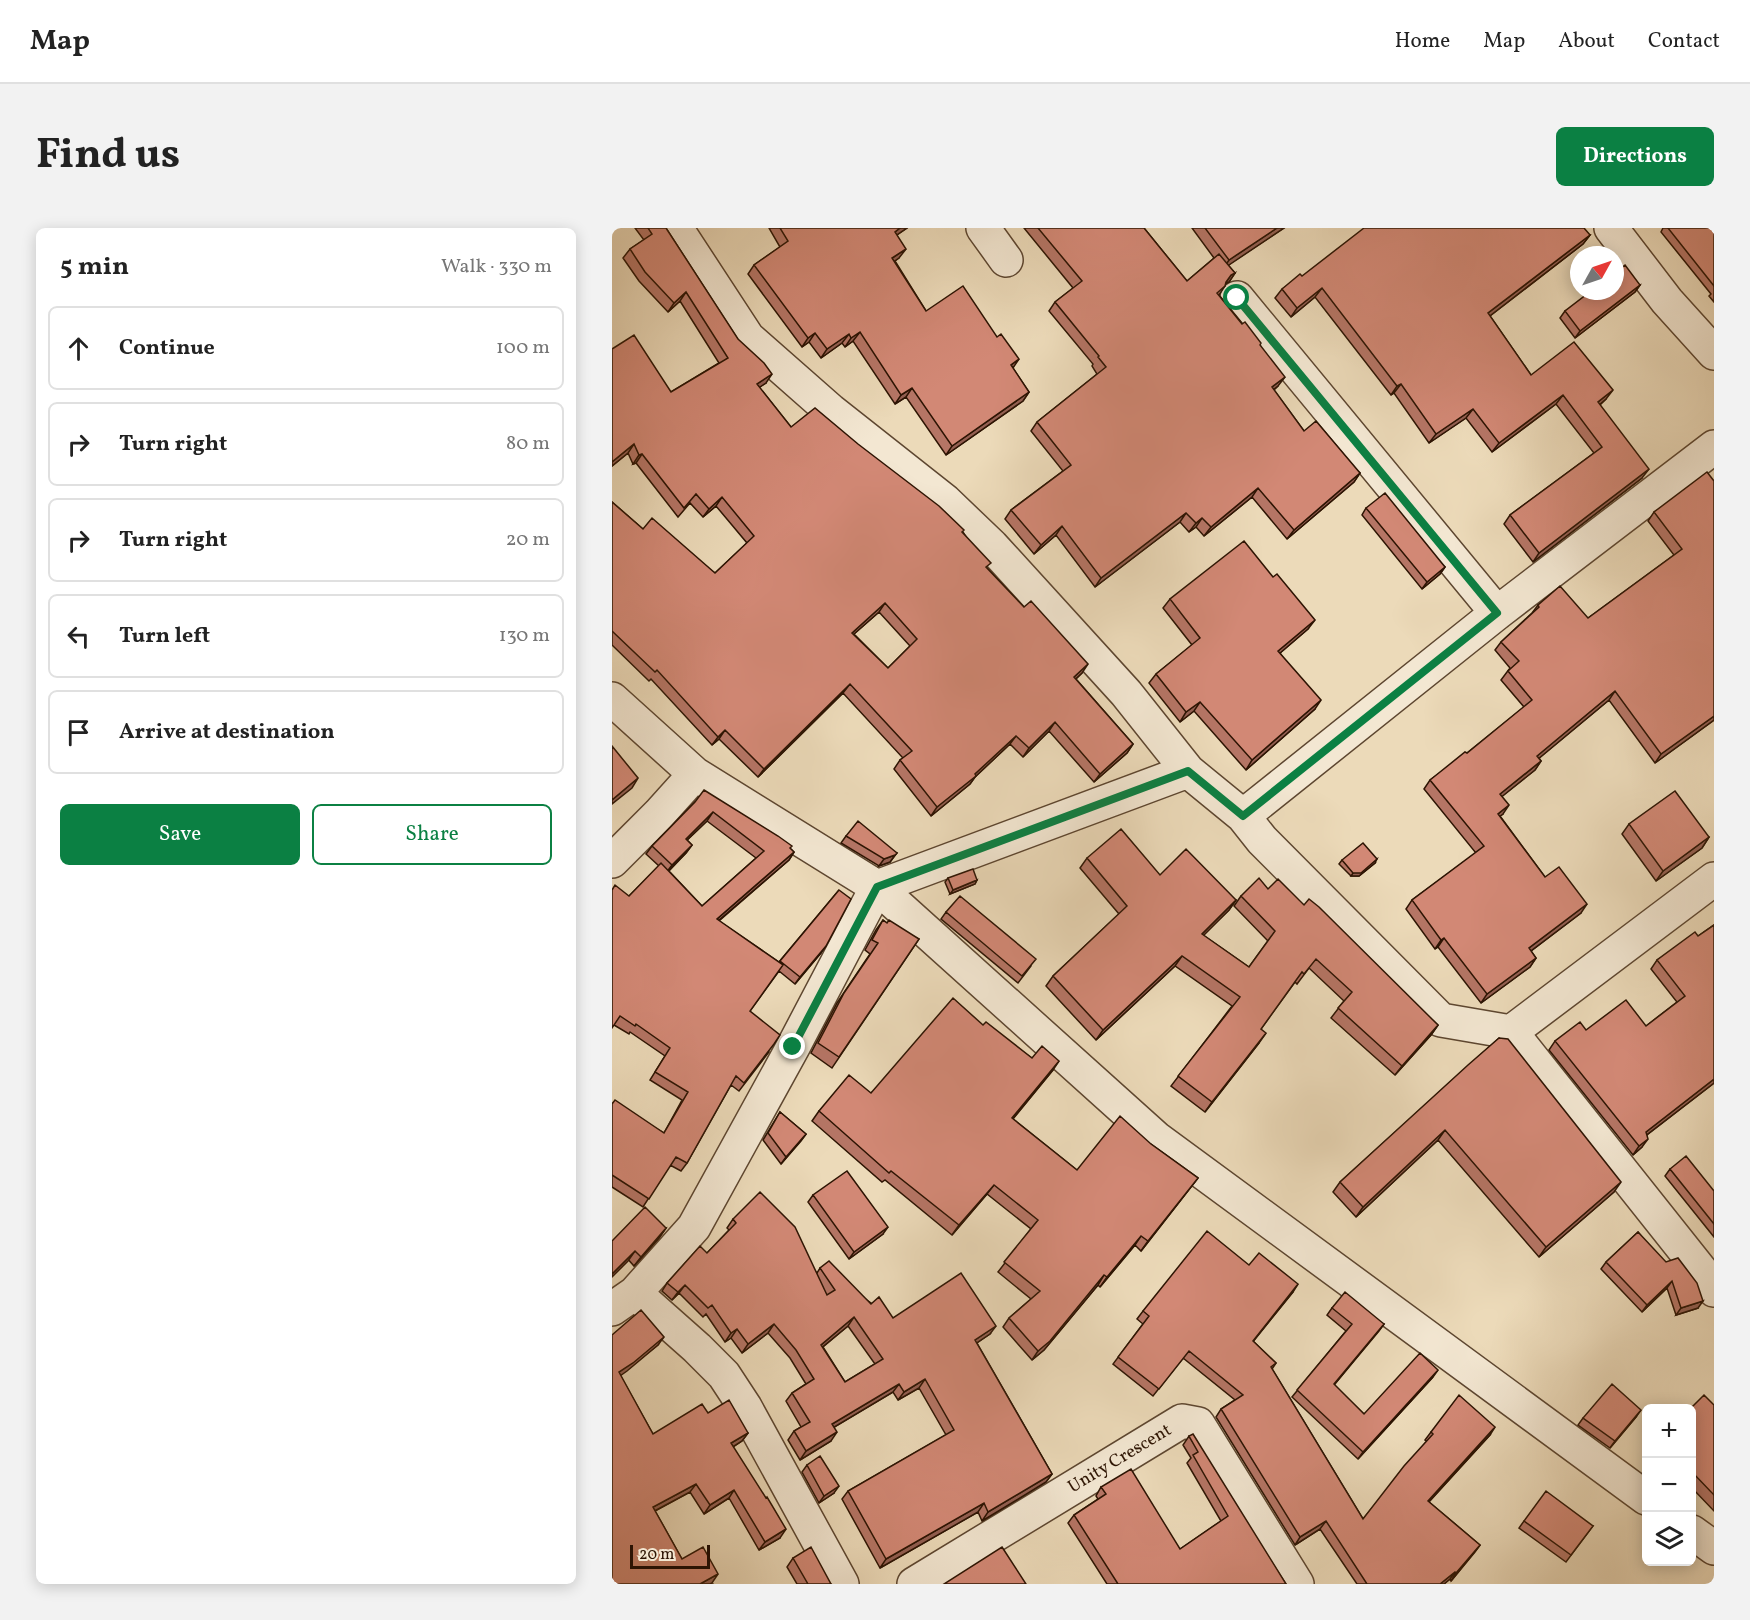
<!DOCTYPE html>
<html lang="en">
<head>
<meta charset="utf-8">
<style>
	body { margin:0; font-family:Vollkorn,serif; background:#f2f2f2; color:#222 }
	.controls { position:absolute; right:18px; bottom:18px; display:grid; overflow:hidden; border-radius:9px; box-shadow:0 3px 15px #0003 }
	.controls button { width:54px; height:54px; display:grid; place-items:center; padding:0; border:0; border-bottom:2px solid #e0e0e0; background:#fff; color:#222; font:30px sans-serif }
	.compass { position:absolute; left:958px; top:18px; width:54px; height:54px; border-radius:50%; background:#fff; box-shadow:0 3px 15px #0003; rotate:50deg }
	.scale { position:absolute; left:18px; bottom:15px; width:80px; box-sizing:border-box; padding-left:6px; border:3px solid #2d1403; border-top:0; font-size:16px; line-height:21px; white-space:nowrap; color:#2d1403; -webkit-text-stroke:4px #f3e7d2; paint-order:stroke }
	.stop { position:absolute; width:18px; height:18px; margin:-14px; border:4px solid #0b8043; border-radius:50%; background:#fff }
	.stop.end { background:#0b8043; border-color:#fff; box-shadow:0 2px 6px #0008 }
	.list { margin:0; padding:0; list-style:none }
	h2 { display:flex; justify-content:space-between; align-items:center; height:78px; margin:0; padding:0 24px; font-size:26px }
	h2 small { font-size:20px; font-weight:400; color:#767676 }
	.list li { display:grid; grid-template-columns:39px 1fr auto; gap:18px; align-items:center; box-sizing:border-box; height:84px; margin:0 12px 12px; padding:0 12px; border:2px solid #e0e0e0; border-radius:9px }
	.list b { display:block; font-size:22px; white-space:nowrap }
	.list em { font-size:20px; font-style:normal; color:#767676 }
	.actions { display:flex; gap:12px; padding:18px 24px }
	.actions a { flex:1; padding:14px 0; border:2px solid #0b8043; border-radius:9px; text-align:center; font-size:21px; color:#0b8043 }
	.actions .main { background:#0b8043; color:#fff }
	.icon { flex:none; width:33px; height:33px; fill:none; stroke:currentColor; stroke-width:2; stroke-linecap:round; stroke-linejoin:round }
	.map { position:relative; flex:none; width:1102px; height:1356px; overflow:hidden; border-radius:9px }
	header { display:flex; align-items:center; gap:36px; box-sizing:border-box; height:84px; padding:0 30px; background:#fff; border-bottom:2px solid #e0e0e0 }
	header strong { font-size:28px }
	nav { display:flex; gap:33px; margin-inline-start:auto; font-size:21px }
	.intro { display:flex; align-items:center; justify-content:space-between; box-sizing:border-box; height:144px; padding:0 36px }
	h1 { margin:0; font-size:42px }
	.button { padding:15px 27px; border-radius:9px; background:#0b8043; color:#fff; font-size:21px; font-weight:700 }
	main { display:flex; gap:36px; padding:0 36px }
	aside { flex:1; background:#fff; border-radius:9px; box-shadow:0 3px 15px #0003 }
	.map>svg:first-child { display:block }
</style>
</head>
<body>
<header>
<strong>Map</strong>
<nav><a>Home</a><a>Map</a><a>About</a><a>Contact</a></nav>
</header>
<div class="intro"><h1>Find us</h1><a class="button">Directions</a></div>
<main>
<aside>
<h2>5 min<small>Walk · 330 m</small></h2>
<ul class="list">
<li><svg class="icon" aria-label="ahead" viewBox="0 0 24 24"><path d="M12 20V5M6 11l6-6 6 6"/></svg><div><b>Continue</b></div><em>100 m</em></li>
<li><svg class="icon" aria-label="right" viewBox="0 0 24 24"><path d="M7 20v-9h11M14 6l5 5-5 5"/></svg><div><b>Turn right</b></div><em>80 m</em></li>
<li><svg class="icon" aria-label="right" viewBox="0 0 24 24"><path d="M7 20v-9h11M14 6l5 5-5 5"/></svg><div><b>Turn right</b></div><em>20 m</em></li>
<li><svg class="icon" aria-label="left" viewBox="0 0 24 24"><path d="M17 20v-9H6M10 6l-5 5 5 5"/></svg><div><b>Turn left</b></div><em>130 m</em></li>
<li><svg class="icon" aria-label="arrive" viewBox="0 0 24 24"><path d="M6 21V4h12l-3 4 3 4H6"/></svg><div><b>Arrive at destination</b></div></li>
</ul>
<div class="actions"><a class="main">Save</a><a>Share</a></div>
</aside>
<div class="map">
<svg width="1102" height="1356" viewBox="0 0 1102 1356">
	<rect width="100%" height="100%" fill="#ecdab9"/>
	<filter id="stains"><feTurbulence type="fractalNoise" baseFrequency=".00333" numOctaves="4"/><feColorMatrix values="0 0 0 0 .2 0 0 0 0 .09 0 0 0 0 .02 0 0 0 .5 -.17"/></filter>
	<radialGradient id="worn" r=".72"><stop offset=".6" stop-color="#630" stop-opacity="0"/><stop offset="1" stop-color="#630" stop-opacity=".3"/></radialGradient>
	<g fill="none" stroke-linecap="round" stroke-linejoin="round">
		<defs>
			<path id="minor" d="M64 0 136 110 219 183 333 273 380 318 514 465 576 543 631 588 650 612 829 792 899 804 1101 1058 1102 1062
				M371 0 394 32
				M999 0 1055 73 1102 125
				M625 70 885 385
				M0 471 83 546 265 659 544 910 1034 1270
				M631 588 885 385 1102 219
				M0 633 47 586 83 546
				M899 804 1102 651
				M23 1065 85 1120 112 1147 133 1179 230 1356
				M0 1081 23 1065 82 999 181 819 265 659 576 543
				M1080 1304 1102 1320
				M302 1356 570 1193 586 1196 685 1356"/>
		</defs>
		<use href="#minor" stroke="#5d4630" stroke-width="36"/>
		<use href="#minor" stroke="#f3e7d2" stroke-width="33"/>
	</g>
	<path fill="#b57565" stroke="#2d1403" stroke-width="1.5" fill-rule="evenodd" d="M23 0H54L154 155 147 159 179 199 351 304 375 340 470 445 464 451 521 516 515 525 482 554 437 503 411 529 398 516 363 549 358 556 319 588 282 541 288 532 291 530 231 465 146 549 107 511 100 517 39 451 37 453 0 417V274L31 301 103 345 135 315 104 278 91 289 78 275 66 289 24 235 21 236 16 225 0 238V121L59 164 107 135 68 73 56 84 27 53 11 30 18 21 32 12ZM267 384 298 418 276 440 242 406Z
		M157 0H295L285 7 287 30 283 33 314 83 401 140 417 164 411 173 334 227 294 169 283 176 241 113 233 119 230 115 209 130 197 114 190 119 136 46 142 37 168 19Z
		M412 0H532L575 53 602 30 580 0H672L616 37 623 45 617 54 614 55 613 58 607 67 648 117 666 158 662 162 692 203 748 245 742 254 675 311 640 269 592 308 584 299 577 304 568 294 483 359 444 307 422 326 393 291 399 282 451 243 419 203 425 194 485 146 480 138 481 136 437 83 443 74 461 60Z
		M1051 0H1102V74L1097 68 1099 66 1049 4Z
		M978 7 971 16 878 88 919 147 994 171 988 177 1030 250 921 334 892 296 898 287 982 225 944 176 880 224 854 190 817 215 782 165 779 167 703 69 679 89 663 70 670 61 690 48Z
		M1028 57 1023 64 963 110 948 90 953 83Z
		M1102 253V492L1043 535 997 472 927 530 929 533 923 542 890 568 891 586 888 588 933 649 969 685 919 723 924 730 918 739 869 775 826 719 823 721 794 681 800 672 864 625 812 561 818 552 855 525 912 479 889 452 898 440 883 422 889 414 920 385 926 377 976 390 1062 327 1036 293 1042 284Z
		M754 280 833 339 828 346 810 361 750 287Z
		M558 371 696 401 668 425 703 481 634 542 582 483 568 494 537 455 544 446 580 417 551 380Z
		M83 574 178 620 182 624 177 632 107 693 167 734 227 662 209 725 183 756 167 743 138 783 157 824 127 863 119 857 75 935 69 943 58 937 31 979 0 959V875L52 905 70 872 38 852 53 828 18 804 17 806 2 797 17 668 47 638 34 626 40 618ZM95 593 144 630 90 678 57 643 74 625 80 617 75 612Z
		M1017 596 1097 609 1090 620 1044 653 1010 606Z
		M234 608 285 625 278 634 267 638 229 615Z
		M475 630 548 647 624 672 617 682 591 707 637 739 656 713 622 678 629 668 656 661 692 677 826 797 819 807 783 847 719 790 732 773 697 740 685 756 683 754 649 801 647 815 593 884 559 858 620 778 563 738 484 812 434 758 441 748 507 686 468 640Z
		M730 632 763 635 747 648H739L727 636Z
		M336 650 365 652 363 656 338 666 333 654Z
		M334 684 419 738 406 755 329 691Z
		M271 692 275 695 307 711 220 840 199 825 225 775 258 726 253 722 264 702Z
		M1102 697V855L1035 907 1030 919 1021 927 937 822 943 813 974 802 1034 798 1065 774 1039 741 1045 732 1086 708Z
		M371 797 420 830 441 842 401 891 465 942 539 916 586 950 529 1023 523 1017 488 1059 486 1057 432 1122 420 1132 391 1099 397 1090 419 1071 386 1044 419 1001 375 966 340 1007 273 952 270 954 200 893 207 883 259 865Z
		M887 810 1002 964 927 1029 826 912 744 989 721 964 728 954Z
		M168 884 194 906 169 936 151 912Z
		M1058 941 1102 963V1009L1053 948Z
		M201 967 271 1006 237 1031 196 974Z
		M121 991 205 1045 208 1040 281 1090 378 1106 365 1115 440 1246 434 1254 370 1293 366 1284 268 1340 230 1271 236 1263 334 1207 307 1160 286 1172 281 1164 222 1199 219 1213 188 1232 176 1212 182 1203 189 1199 174 1173 180 1165 194 1156 178 1130 156 1105 130 1125 119 1110 113 1114 94 1086 91 1089 67 1065 60 1072 50 1063 55 1055 95 1025 117 1002 115 1000ZM236 1098 263 1136 233 1154 211 1119Z
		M54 1000 47 1010 22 1038 0 1013Z
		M1026 1004 1086 1080 1064 1087 1055 1060 1030 1084 989 1041 994 1034Z
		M637 1037 681 1064 641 1113 664 1135 660 1141 751 1291 815 1213 813 1212 819 1204 878 1207 817 1274 868 1317 839 1353 838 1351 832 1356H745L708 1301 683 1317 604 1189 609 1181 623 1172 571 1130 541 1168 501 1136 531 1096 525 1091 531 1083Z
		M720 1080 772 1096 722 1157 752 1186 821 1149 746 1231 680 1169 734 1103 715 1087Z
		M0 1107 46 1117 8 1147 41 1206 96 1185 136 1205 130 1213 121 1219 168 1310 147 1322 117 1270 92 1286 78 1264 43 1283 70 1331 100 1355 0 1356Z
		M1102 1177V1283L1080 1260V1180Z
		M1024 1189 998 1220 966 1197 971 1190Z
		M577 1208 674 1356H495L456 1295 462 1287 486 1271 484 1268 489 1259 568 1321 609 1293 575 1235 579 1230 571 1217Z
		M195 1237 222 1265 207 1275 190 1244Z
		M912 1293 981 1298 954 1334 907 1300Z
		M181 1330 219 1356H185L175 1339Z"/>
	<path fill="#935f52" stroke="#2d1403" stroke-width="1.5" d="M288 0H295L276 13 283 4Z
		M665 0H672L611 41 617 32Z
		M978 7 971 16 870 94 876 85Z
		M294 21 287 30 274 39 280 30Z
		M623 45 617 54 613 56 619 47Z
		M1028 57 1023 64 963 110 968 103Z
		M710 60 703 69 679 89 685 80Z
		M74 64 68 73 56 84 62 75Z
		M248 104 241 113 233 119 239 110Z
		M203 105 197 114 190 119 196 110Z
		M237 106 230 115 209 130 215 121Z
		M407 131 401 140 399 137Z
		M160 146 154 155 139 165 145 156Z
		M673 149 666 158 653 168 660 159Z
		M789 156 782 165 779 167 785 158Z
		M300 160 294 169 283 176 289 167Z
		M1001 162 994 171 980 183 986 174Z
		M417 164 411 173 334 227 340 218Z
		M951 167 944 176 880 224 887 215Z
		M861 181 854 190 817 215 824 206Z
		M22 216 16 225 0 238V234Z
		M30 226 24 235 21 236 27 227Z
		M1037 241 1030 250 921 334 927 325Z
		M748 245 742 254 675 311 682 302Z
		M646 260 640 269 592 308 599 299Z
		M110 269 104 278 91 289 97 281Z
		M574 285 568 294 483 359 489 350Z
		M590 290 584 299 577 304 584 295Z
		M450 298 444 307 422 326 429 317Z
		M833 339 828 346 810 361 815 354Z
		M273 375 267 384 234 413 240 405Z
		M703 392 696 401 660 432 666 423Z
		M476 436 470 445 456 458 462 449Z
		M238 456 231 465 146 549 152 541Z
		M1003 463 997 472 919 537 925 528Z
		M709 472 703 481 634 542 640 532Z
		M588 474 582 483 568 494 574 484Z
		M1102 488V492L1043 535 1049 526Z
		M443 494 437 503 411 529 417 520Z
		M113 502 107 511 100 517 106 509Z
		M404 508 398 516 363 549 358 556 319 588 325 579Z
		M521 516 515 525 482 554 488 546Z
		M929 533 923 542 882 575 888 566Z
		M26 550 20 560 0 576V572Z
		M897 577 891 586 879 595 886 586Z
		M101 584 95 593 68 619 74 611Z
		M1097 609 1090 620 1044 653 1051 643Z
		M80 617 74 625 54 645 60 637Z
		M182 624 177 632 99 699 105 691Z
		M283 627 278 634 267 638 272 631Z
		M765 631 763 635 747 648H739L741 645Z
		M365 652 363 656 338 666 341 662Z
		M624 672 617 682 583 716 590 706Z
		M975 676 969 685 911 729 917 720Z
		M832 710 826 719 823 721 829 712Z
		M214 718 209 725 183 756 188 749Z
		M570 728 563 738 484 812 491 802Z
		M924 730 918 739 869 775 875 766Z
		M826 797 819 807 783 847 790 838Z
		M654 805 647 815 593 884 600 874Z
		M447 833 441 842 393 900 400 890Z
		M1102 851V855L1028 912 1034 904Z
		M833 902 826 912 744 989 751 979Z
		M194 906 189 913 169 936 174 929Z
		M1036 911 1030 919 1021 927 1027 918Z
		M586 950 579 959 529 1023 536 1013Z
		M1009 954 1002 964 927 1029 934 1019Z
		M382 957 375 966 340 1007 347 997Z
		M276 999 271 1006 237 1031 242 1024Z
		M54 1000 47 1010 22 1038 29 1029Z
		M529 1008 523 1017 488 1059 495 1049Z
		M23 1023 16 1033 0 1049V1046Z
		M492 1047 486 1057 432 1122 420 1132 426 1123Z
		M1060 1053 1055 1060 1030 1084 1035 1077Z
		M686 1056 681 1064 636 1120 641 1113Z
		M73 1057 67 1065 60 1072 66 1064Z
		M1091 1073 1086 1080 1064 1087 1069 1080Z
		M242 1089 236 1098 203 1125 209 1117Z
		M162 1096 156 1105 130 1125 136 1116Z
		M772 1096 767 1103 717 1163 722 1156Z
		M384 1098 378 1106 357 1120 363 1112Z
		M125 1101 119 1110 113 1114 119 1105Z
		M52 1109 46 1117 15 1143 1 1153 7 1144Z
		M826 1142 821 1149 746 1231 751 1224Z
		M313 1151 307 1160 286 1172 292 1164Z
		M287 1156 281 1164 214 1204 220 1196Z
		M1029 1182 1024 1189 998 1220 1003 1213Z
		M883 1199 878 1207 811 1280 816 1273Z
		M225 1204 219 1213 188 1232 194 1223Z
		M136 1205 130 1213 113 1224 119 1215Z
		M440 1246 434 1254 370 1293 376 1284Z
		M84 1256 78 1264 35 1287 41 1279Z
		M227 1258 222 1265 207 1275 212 1268Z
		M122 1262 117 1270 92 1286 98 1277Z
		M372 1275 366 1284 268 1340 274 1331Z
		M714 1293 708 1301 683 1317 688 1309Z
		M174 1301 168 1310 147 1322 153 1314Z
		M868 1317 863 1324 839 1353 844 1345Z
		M843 1344 838 1351 832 1356H828Z
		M106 1346 100 1355 98 1356H88Z"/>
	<path fill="#d28875" stroke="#2d1403" stroke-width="1.5" fill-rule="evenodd" d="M36 0H54L126 111 152 135 160 146 145 156 179 199 203 180 246 216 327 278 352 302 350 304 379 335 374 339 412 379 419 373 476 436 462 449 521 516 488 546 443 494 417 520 404 508 363 546 364 548 325 579 288 532 300 523 238 456 152 541 113 502 106 509 45 442 43 444 0 403V274L31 301 40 290 103 345 142 308 110 269 97 281 84 266 72 280 30 226 27 227 22 216 0 234V121L22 107 59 164 116 130 74 64 62 75 33 44 18 21 40 6ZM273 375 305 411 276 440 240 405Z
		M168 0H288L283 4 294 21 280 30 314 83 351 58 385 109 389 106 407 131 399 137 417 164 340 218 300 160 289 167 248 104 239 110 237 106 215 121 203 105 196 110 142 37 176 13Z
		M426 0H532L575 53 607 26 623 45 619 47 614 54 613 58 605 65 630 96 633 94 649 115 648 117 673 149 660 159 692 203 704 193 748 245 682 302 646 260 599 299 590 290 584 295 574 285 489 350 450 298 429 317 399 282 459 237 425 194 494 139 486 129 487 128 443 74 470 53Z
		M593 0H665L617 32Z
		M752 0H972L978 7 876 85 919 147 962 114 1001 162 986 174 1037 241 927 325 898 287 990 219 951 167 887 215 861 181 824 206 789 156 785 158 710 60 685 80 670 61 688 46 690 48Z
		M1056 0H1102V58Z
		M1013 37 1028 57 968 103 953 83 979 63H1003V45Z
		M1095 244 1102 253V488L1049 526 1003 463 925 528 929 533 888 566 897 577 886 586 933 649 947 639 975 676 917 720 924 730 875 766 832 710 829 712 800 672 872 618 818 552 853 524 855 525 920 472 896 443 907 433 889 414 927 379 926 377 948 358 976 390 1070 321 1042 284Z
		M773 265 833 339 815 354 754 280Z
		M632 313 661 349 665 346 703 392 666 423 709 472 640 532 588 474 574 484 544 446 588 410 558 371Z
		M0 518 26 550 0 572Z
		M92 562 166 608 180 618 178 620 182 624 105 691 171 737 138 783 168 807 162 816 132 855 124 848 75 935 64 929 37 971 0 947V876L3 872 52 905 76 864 43 844 58 820 24 796 23 798 8 788 0 800V662L3 657 17 668 49 635 90 678 152 623 101 584 74 611 80 617 60 637 40 618 83 574Z
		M1063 563 1097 609 1051 643 1017 596Z
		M246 593 285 625 283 627 272 631 234 608Z
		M509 601 548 647 574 621 624 672 590 706 637 739 663 703 629 668 647 650 656 661 666 651 692 677 697 671 707 679 826 797 790 838 726 780 740 764 704 731 692 746 690 744 649 801 654 805 600 874 566 848 628 769 570 728 491 802 441 748 515 678 475 630Z
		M751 615 765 631 749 645H741L730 632Z
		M361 641 365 652 341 662 336 650Z
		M227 662 239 671 214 718 188 749 168 733Z
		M348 668 424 731 410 748 334 684Z
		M271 692 275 695 277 692 307 711 227 829 206 815 232 765 266 715 260 712Z
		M1102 697V851L1034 904 1036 911 1027 918 943 813 968 794 974 802 1014 772 1034 798 1073 768 1045 732 1083 704 1086 708Z
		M341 770 371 797 374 794 420 830 430 818 447 833 400 890 465 942 508 888 539 916 586 950 536 1013 529 1008 495 1049 492 1047 438 1113 426 1123 397 1090 428 1063 392 1034 426 992 382 957 347 997 279 943 277 945 207 883 237 847 259 865Z
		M887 810 896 811 1009 954 934 1019 833 902 751 979 728 954 856 837Z
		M168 884 194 906 174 929 156 905Z
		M1074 928 1102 963V996L1058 941Z
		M235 943 276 999 242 1024 201 967Z
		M148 964 183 999 215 1067 223 1062 208 1040 217 1033 259 1076 267 1069 281 1090 349 1045 384 1098 363 1112 440 1246 376 1284 372 1275 274 1331 236 1263 342 1202 313 1151 292 1164 287 1156 220 1196 225 1204 194 1223 182 1203 198 1194 180 1165 202 1151 184 1122 162 1096 136 1116 125 1101 119 1105 100 1077 96 1080 73 1057 66 1064 55 1055 88 1018 95 1025 124 995 121 991ZM242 1089 271 1131 233 1154 209 1117Z
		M33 979 54 1000 29 1029 23 1023 0 1046V1013Z
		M595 1003 637 1037 647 1025 686 1056 641 1113 664 1135 659 1139 751 1291 792 1238 821 1206 819 1204 847 1167 883 1199 816 1273 868 1317 844 1345 843 1344 828 1356H755L714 1293 688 1309 609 1181 631 1167 577 1123 547 1161 506 1129 537 1088 531 1083Z
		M1026 1004 1054 1034 1066 1030 1085 1055 1091 1073 1069 1080 1060 1053 1035 1077 994 1034Z
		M733 1064 772 1096 722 1156 752 1186 808 1125 826 1142 751 1224 685 1162 740 1096 720 1080Z
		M29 1082 52 1109 21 1135 7 1144 41 1206 90 1176 96 1185 117 1172 136 1205 119 1215 154 1270 155 1269 174 1301 153 1314 122 1262 98 1277 84 1256 41 1279 70 1331 91 1319 106 1346 88 1356H0V1107Z
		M1000 1156 1029 1182 1003 1213 971 1190Z
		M1092 1167 1102 1177V1267L1080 1244V1180H1079Z
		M581 1206 674 1356H506L462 1287 494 1266 489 1259 519 1241 568 1321 616 1288 581 1227 586 1224 577 1208Z
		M208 1228 227 1258 212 1268 195 1237Z
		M934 1263 981 1298 959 1327 912 1293Z
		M199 1319 219 1356H196L181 1330Z
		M390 1319 414 1356H332Z"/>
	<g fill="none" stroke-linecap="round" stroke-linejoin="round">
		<path stroke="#0b8043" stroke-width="8" d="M181 819 265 659 576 543 631 588 885 385 625 70"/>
	</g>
	<g text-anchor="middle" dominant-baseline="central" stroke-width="4.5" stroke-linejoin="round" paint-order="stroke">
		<g font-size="18" fill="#2d1403" stroke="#f3e7d2">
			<text transform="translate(508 1231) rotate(-31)">Unity Crescent</text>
		</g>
	</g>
	<rect width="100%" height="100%" filter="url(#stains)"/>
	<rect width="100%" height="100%" fill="url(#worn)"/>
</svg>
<div class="controls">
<button>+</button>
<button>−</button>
<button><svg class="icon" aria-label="layers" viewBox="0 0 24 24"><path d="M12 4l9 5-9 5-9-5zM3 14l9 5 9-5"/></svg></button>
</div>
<svg class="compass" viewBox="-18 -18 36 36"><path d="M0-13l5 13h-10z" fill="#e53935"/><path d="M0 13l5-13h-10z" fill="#767676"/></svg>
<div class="scale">20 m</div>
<div class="stop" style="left:625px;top:70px"></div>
<div class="stop end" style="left:181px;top:819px"></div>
</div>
</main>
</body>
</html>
